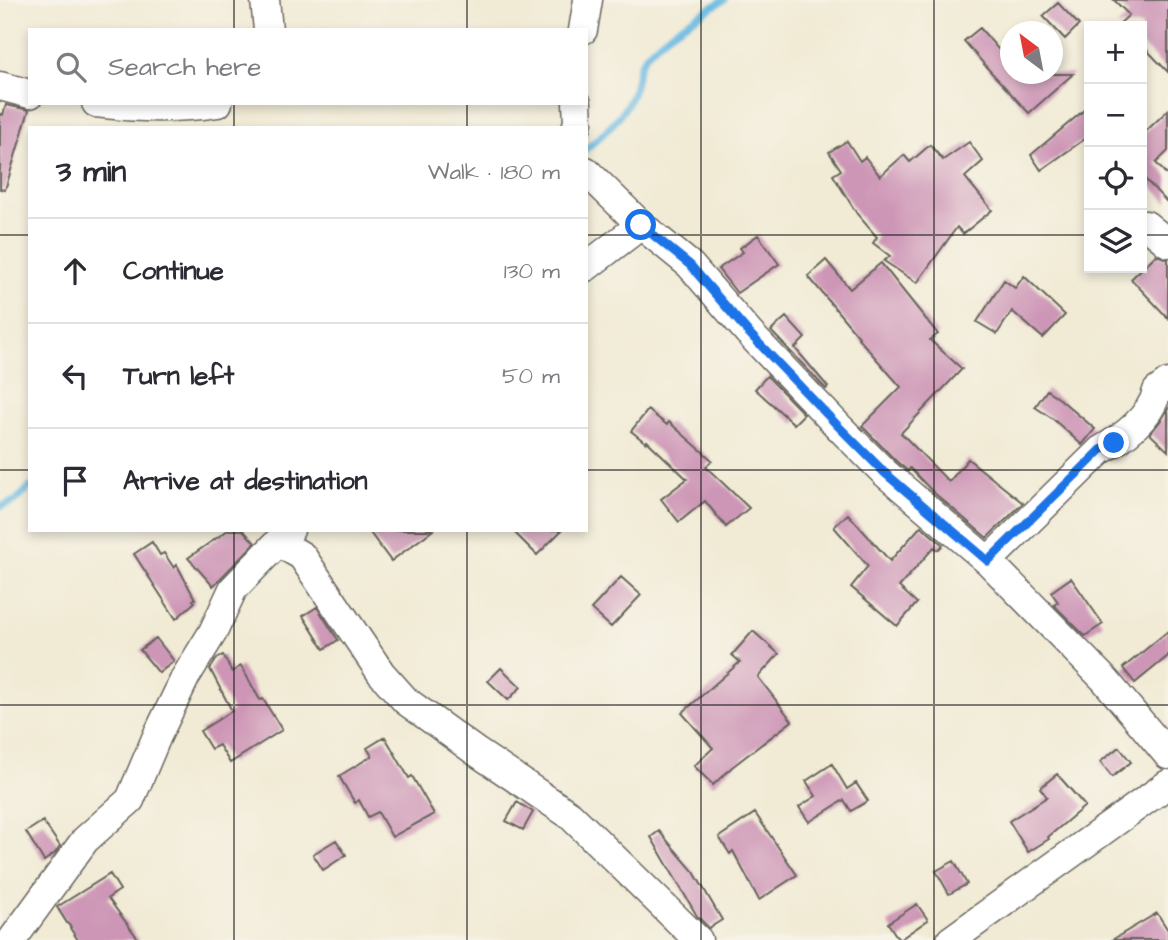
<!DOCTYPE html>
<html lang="en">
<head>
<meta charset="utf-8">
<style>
	body { margin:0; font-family:"Architects Daughter",sans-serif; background:#f7f7f7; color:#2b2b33 }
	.controls { position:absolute; right:21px; top:21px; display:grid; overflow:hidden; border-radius:0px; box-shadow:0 4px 10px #0003 }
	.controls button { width:63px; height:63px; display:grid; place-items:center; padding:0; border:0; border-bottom:2px solid #e1e1e2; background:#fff; color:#2b2b33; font:35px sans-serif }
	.compass { position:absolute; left:1000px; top:21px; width:63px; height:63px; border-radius:50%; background:#fff; box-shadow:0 4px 10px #0003; rotate:328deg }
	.stop { position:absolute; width:21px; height:21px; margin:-16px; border:5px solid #1a73e8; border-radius:50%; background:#fff }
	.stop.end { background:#1a73e8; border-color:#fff; box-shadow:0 2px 7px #0008 }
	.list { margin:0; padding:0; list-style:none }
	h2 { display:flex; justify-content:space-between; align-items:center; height:91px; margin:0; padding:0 28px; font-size:30px }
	h2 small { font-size:23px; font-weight:400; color:#7c7c81 }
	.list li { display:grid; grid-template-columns:46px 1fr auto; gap:21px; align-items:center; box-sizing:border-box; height:105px; padding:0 28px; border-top:2px solid #e1e1e2 }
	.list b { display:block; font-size:26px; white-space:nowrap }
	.list em { font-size:23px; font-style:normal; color:#7c7c81 }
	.icon { flex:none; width:38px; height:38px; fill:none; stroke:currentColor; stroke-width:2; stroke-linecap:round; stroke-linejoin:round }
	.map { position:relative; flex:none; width:1168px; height:940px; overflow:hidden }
	.search { position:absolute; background:#fff; box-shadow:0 4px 10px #0003; left:28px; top:28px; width:560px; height:77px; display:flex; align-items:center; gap:18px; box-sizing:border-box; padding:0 24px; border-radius:0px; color:#7c7c81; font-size:26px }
	.panel { position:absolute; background:#fff; box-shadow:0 4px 10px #0003; left:28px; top:126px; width:560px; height:406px; border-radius:0px }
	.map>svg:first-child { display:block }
</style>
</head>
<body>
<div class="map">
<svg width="1168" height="940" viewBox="0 0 1168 940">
	<rect width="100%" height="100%" fill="#f7f3e8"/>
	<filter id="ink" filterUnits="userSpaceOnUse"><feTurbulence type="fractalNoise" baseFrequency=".0143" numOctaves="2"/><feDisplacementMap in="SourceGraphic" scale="14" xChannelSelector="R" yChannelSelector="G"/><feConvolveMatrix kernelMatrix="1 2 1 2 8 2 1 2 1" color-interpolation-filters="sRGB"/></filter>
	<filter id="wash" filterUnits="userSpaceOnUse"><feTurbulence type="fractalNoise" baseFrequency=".00686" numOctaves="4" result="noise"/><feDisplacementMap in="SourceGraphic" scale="28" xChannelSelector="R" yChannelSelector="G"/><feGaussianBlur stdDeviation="1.57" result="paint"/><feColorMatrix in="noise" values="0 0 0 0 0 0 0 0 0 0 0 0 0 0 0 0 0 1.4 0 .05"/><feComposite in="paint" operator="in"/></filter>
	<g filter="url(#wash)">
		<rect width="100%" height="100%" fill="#f1ebd5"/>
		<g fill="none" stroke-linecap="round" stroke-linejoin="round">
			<path stroke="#67b9e2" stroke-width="7" d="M586 149C605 133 626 114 634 89 638 77 637 65 647 54 668 31 698 16 724 0
				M0 507 15 501 30 487"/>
		</g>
		<g id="blocks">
			<path fill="#cd95b6" d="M1114 0H1168V72L1142 45V26H1117L1129 15Z
				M1058 3 1079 25 1065 39 1043 16Z
				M980 28 1011 64V74H1073L1029 113 989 70 964 41Z
				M6 105 29 110 5 190 0 189V114L3 115Z
				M1089 106V136L1041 170 1031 155Z
				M1168 110V151L1156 163 1168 176V203L1142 176V135Z
				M847 141 860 161 865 157 880 176 904 155 910 162 930 145 943 160 969 142 983 161 965 177 992 210 963 234 957 227 917 283 884 261 890 256 873 243 877 237 857 214 833 175 841 170 829 152Z
				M758 235 779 264 737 293 718 269 743 252 740 248Z
				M1156 255 1168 259V318L1131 279Z
				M826 260 850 289 881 263 938 334 930 340 962 369 901 433 949 482 968 459 1023 503 987 538 932 491 910 468 908 471 896 461 862 426 901 387 858 338 859 337 808 276Z
				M1024 276 1065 315 1043 338 1012 311 997 334 977 322 1004 280 1015 288Z
				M786 317 805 338 795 348 828 387 826 389 771 331Z
				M767 376 804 414 794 424 755 389Z
				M1047 390 1061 400 1095 429 1082 445 1053 419 1035 407Z
				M1168 409V451L1150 434 1162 419Z
				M648 410 667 425 669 422 712 460 706 467 749 508 726 527 705 501 679 522 661 499 687 479 647 441 646 443 631 431Z
				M848 514 890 561 921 526 943 545 938 550 934 547 899 587 917 603 897 626 851 587 868 566 834 527Z
				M228 530H243L255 543 213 586 188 558Z
				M368 530H433L391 561Z
				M512 530H562L537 555Z
				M152 542 160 555 164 553 174 568 177 565 195 599 193 600 195 602 176 619 134 554Z
				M621 577 641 595 611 627 591 609Z
				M1071 578 1103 624 1085 636 1054 605 1058 602 1051 592Z
				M317 607 338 640 324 649 303 616Z
				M753 631 779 654 758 677 792 721 732 767 713 785 694 766 713 748 682 713 740 662 732 655Z
				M1168 631V656L1135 683 1123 668Z
				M156 638 174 661 159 673 140 650Z
				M223 655 232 672 241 666 260 700 263 699 282 730 230 763 219 745 211 749 200 731 232 711 210 669 217 658Z
				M501 668 521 687 508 700 488 681Z
				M385 737 409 778 412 776 434 814 392 837 378 812 368 817 359 800 355 803 339 776 372 756 367 748Z
				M1119 747 1131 762 1112 777 1100 762Z
				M832 764 847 789 856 783 868 801 851 811 844 800 809 822 799 807 816 796 806 781Z
				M1057 774 1085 806 1048 837 1049 839 1028 852 1009 821 1047 797 1040 788Z
				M517 802 533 812 523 830 506 821Z
				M755 813 797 875 759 900 733 851 730 854 719 837Z
				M43 821 60 846 55 853 44 861 26 832Z
				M659 831 694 872 722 920 709 928 697 916 651 837Z
				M336 840 346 855 323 870 313 854Z
				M954 861 967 884 949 894 936 871Z
				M110 874 120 890 108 898 139 940H78L70 928 71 927 67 923 57 907Z
				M917 904 928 920 899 940 888 923Z
				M1157 913 1168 930V940H1112Z"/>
		</g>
	</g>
	<g filter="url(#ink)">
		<use href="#blocks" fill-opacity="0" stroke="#67645d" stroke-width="2"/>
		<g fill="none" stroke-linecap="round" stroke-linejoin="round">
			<defs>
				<path id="minor" d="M265 0 268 30
					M583 30 588 0
					M0 86 30 94
					M96 103C136 108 178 109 218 103
					M576 128 578 122 577 103
					M586 171 641 225 690 265 749 333 839 427 885 473 988 561 1105 680 1168 755
					M1146 225 1168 243
					M586 267 641 225
					M278 542 302 556 381 673 406 701 475 751 570 815 698 940
					M988 561 1101 450C1123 438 1151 417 1157 391L1168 383
					M12 940 85 840 130 800 157 736 186 676 213 632 233 589 290 530
					M951 940 1168 784"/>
			</defs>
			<use href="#minor" stroke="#67645d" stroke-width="31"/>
			<use href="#minor" stroke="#fff" stroke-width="28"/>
		</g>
	</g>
	<g fill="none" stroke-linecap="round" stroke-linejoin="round" filter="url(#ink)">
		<path stroke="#1a73e8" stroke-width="9" d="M641 225 690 265 749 333 839 427 885 473 988 561 1101 450 1114 443"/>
	</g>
	<path fill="none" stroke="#1c1c1c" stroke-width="2" stroke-opacity="0.55" d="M234 0V30M467 0V30M701 0V940M934 0V940M234 103V128M467 103V128M0 235H30M586 235H1089M1142 235H1168M0 470H30M586 470H1168M234 530V940M467 530V940M0 705H1168"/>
</svg>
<div class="controls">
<button>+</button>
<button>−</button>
<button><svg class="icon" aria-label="locate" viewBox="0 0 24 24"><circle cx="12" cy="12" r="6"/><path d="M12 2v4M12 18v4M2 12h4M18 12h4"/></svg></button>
<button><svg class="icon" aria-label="layers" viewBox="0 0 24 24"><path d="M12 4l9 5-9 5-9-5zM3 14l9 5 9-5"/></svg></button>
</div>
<svg class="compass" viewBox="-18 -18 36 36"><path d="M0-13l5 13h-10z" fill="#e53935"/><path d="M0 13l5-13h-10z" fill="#7c7c81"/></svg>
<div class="stop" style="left:641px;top:225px"></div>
<div class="stop end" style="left:1114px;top:443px"></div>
<div class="search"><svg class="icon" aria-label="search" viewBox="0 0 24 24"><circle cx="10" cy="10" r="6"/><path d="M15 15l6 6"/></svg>Search here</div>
<section class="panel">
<h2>3 min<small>Walk · 180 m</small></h2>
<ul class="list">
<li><svg class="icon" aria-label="ahead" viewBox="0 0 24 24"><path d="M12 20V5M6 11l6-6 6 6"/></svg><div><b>Continue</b></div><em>130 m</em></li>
<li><svg class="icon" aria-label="left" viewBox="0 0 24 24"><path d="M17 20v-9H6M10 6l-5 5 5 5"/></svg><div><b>Turn left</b></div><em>50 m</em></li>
<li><svg class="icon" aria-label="arrive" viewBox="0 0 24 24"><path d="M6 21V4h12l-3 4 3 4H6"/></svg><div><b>Arrive at destination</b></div></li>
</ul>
</section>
</div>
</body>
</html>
